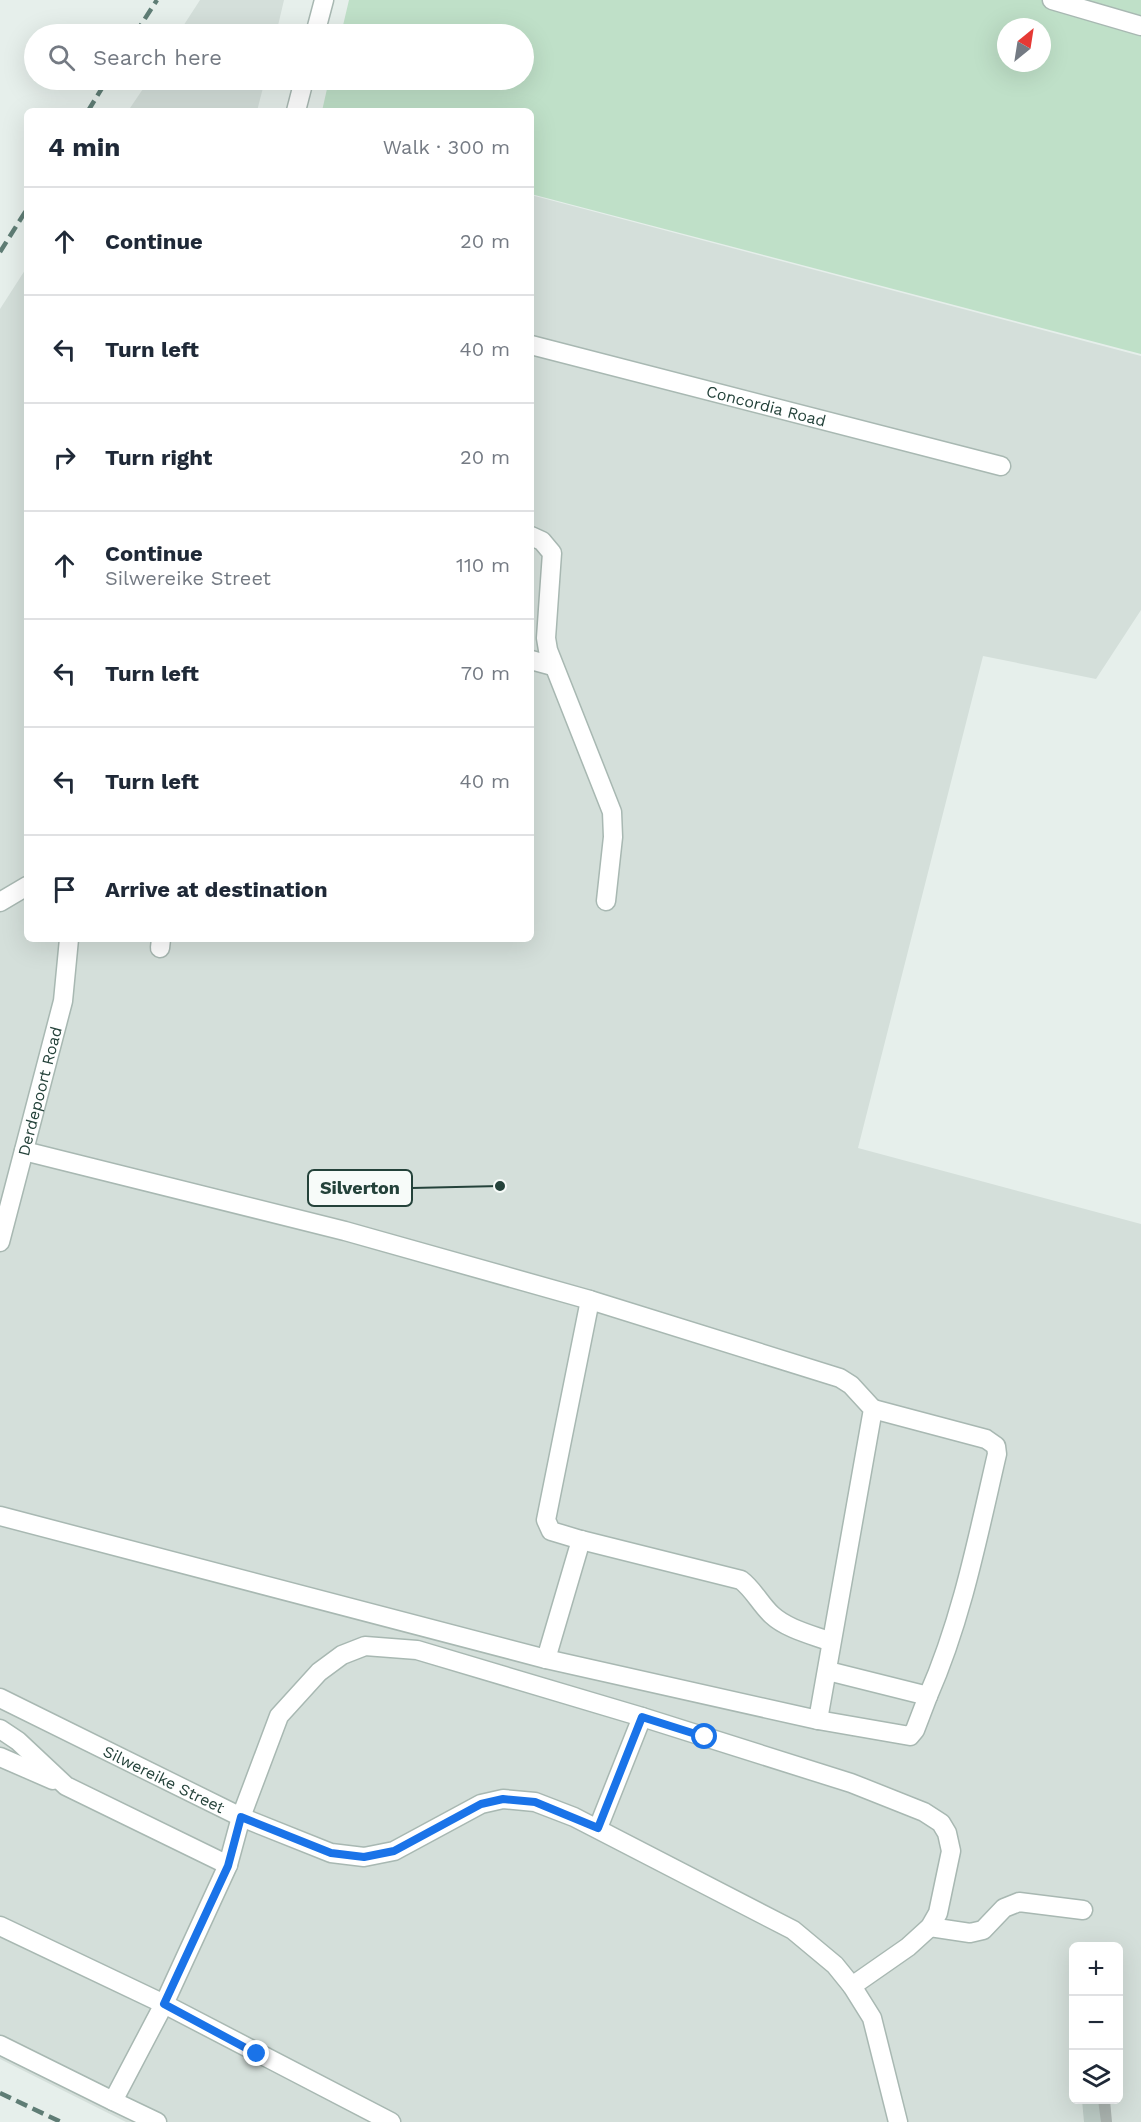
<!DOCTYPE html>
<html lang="en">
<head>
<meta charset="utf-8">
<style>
	body { margin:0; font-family:"Work Sans",sans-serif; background:#f6f6f7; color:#1f2937 }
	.controls { position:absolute; right:18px; bottom:18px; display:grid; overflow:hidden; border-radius:9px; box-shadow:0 6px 24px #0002 }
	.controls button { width:54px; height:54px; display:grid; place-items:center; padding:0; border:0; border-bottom:2px solid #e0e1e3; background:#fff; color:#1f2937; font:30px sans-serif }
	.compass { position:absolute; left:997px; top:18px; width:54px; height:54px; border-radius:50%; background:#fff; box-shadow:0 6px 24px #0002; rotate:30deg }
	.stop { position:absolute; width:18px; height:18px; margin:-14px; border:4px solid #1a73e8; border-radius:50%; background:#fff }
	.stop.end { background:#1a73e8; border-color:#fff; box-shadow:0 2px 6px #0008 }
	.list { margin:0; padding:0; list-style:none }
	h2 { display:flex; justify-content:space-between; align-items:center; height:78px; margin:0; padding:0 24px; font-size:26px }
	h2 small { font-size:20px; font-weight:400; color:#747a83 }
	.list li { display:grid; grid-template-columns:39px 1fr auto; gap:18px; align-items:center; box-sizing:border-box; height:108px; padding:0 24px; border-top:2px solid #e0e1e3 }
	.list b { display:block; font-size:22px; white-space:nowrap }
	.list p { margin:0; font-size:20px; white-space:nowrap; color:#747a83 }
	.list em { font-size:20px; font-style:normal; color:#747a83 }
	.icon { flex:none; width:33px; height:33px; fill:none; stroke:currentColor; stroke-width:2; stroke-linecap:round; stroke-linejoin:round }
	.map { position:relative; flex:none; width:1141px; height:2122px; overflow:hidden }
	.search { position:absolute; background:#fff; box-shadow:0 6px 24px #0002; left:24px; top:24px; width:510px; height:66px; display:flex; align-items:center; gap:15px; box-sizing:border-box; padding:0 21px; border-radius:33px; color:#747a83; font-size:22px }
	.panel { position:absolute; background:#fff; box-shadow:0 6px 24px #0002; left:24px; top:108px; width:510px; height:834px; border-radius:9px }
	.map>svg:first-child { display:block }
</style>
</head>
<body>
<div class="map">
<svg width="1141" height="2122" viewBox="0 0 1141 2122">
	<rect width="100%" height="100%" fill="#e6efeb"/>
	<path fill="#d4dfda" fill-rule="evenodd" d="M200 0H284L276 34H178Z
		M149 80H265L257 111H128Z
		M531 195 1141 356V610L1096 679 983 656 858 1148 1141 1224V2122H126L0 2059V309L27 267V939H531ZM1074 1946H1118V2100H1074Z"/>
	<path fill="#bfe0c8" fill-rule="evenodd" d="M349 0H1141V354L531 194V111H322L329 80H524V34H341ZM1006 27H1042V63H1006Z"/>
	<path fill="#0003" d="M1084 2100H1110L1112 2122H1086Z"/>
	<path fill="#bbcac4" d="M1082 2100H1098L1101 2122H1084Z"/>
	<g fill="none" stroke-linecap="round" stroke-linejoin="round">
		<defs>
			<g id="minor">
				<path d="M1052 0 1141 26"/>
				<path d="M315 34 324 0"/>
				<path d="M296 111 304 80"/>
				<path id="s1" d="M531 345 1001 466"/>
				<path d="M531 536 542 541 552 553 546 638 548 650 612 812 613 837 606 901"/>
				<path d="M531 660 553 666"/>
				<path d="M0 902 27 886"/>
				<path d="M160 948 161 939"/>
				<path id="s2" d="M0 1242 63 1001 69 939"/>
				<path d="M590 1300 546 1520 551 1531 581 1540 741 1580C754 1590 760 1604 772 1615 787 1629 813 1635 831 1642"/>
				<path d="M0 1516 546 1659 818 1720 873 1409 851 1385 840 1378 590 1300 345 1231 24 1151"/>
				<path d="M546 1659 581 1540"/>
				<path d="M828 1671 928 1696C962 1619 978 1536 997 1454L996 1446 986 1439 873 1409"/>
				<path id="s3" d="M0 1698 241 1817 331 1853 364 1857 394 1851 481 1804 503 1799 535 1802 574 1817 793 1930 835 1965 852 1986 872 2018 898 2122"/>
				<path d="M818 1720 910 1736 915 1730 928 1696"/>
				<path d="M0 1729 18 1741 66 1786 228 1865"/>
				<path d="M0 1757 53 1780"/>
				<path d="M598 1828 642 1717"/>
				<path d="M0 1926 164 2004 113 2101 0 2045"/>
				<path d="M930 1927 970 1933 983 1930 1004 1908 1019 1902 1083 1910"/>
				<path d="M113 2101 157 2122"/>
				<path d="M391 2122 164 2004 228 1865 241 1817 279 1716 319 1672 342 1655 365 1646 417 1650 642 1717 851 1783 924 1812 941 1823 947 1833 951 1851 938 1913 930 1927 908 1947 852 1986"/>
			</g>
		</defs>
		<use href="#minor" stroke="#a8b8b2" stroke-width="21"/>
		<use href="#minor" stroke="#fff" stroke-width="18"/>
		<path stroke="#5f7d75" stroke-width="4.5" stroke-dasharray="12 6" stroke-linecap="butt" d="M135 34 157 0
			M88 111 107 80
			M0 252 27 209
			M0 2093 61 2122"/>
	</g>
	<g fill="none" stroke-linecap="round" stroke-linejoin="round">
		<path stroke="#1a73e8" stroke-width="8" d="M257 2054 164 2004 228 1866 241 1817 331 1853 364 1857 394 1851 481 1804 503 1799 535 1802 598 1828 642 1717 705 1737"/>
	</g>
	<g text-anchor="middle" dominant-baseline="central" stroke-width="6" stroke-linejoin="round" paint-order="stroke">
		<g font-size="16" fill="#24423a" stroke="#f7fbf9">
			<text stroke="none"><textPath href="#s1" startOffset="243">Concordia Road</textPath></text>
			<text stroke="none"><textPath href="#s2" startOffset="156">Derdepoort Road</textPath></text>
			<text stroke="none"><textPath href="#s3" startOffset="183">Silwereike Street</textPath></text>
		</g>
	</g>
	<path fill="none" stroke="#24423a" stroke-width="2" d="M500 1186L412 1188"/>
	<circle fill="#24423a" stroke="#f7fbf9" stroke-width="2" cx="500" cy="1186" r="6"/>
	<rect fill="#f7fbf9" stroke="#24423a" stroke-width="2" x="308" y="1170" width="104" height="36" rx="6"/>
	<g font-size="18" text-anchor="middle" font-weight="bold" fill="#24423a">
		<text x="360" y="1194">Silverton</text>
	</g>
</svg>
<div class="controls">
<button>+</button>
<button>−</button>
<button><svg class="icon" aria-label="layers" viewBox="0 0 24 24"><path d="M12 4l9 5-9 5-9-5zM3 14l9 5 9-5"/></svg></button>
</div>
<svg class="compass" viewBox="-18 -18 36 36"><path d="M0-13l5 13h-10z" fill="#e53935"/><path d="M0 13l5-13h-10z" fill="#747a83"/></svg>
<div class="stop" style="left:705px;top:1737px"></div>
<div class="stop end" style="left:257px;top:2054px"></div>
<div class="search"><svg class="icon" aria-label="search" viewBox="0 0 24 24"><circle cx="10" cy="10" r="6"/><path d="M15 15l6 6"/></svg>Search here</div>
<section class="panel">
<h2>4 min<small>Walk · 300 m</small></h2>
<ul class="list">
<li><svg class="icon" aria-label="ahead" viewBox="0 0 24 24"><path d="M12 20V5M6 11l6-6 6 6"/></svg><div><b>Continue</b></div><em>20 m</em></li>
<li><svg class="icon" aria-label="left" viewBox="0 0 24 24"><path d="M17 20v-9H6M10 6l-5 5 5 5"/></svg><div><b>Turn left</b></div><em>40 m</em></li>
<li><svg class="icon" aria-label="right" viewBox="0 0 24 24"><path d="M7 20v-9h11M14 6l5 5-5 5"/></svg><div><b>Turn right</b></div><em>20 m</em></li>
<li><svg class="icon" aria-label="ahead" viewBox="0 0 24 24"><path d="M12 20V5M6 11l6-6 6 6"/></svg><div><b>Continue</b><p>Silwereike Street</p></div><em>110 m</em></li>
<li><svg class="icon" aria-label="left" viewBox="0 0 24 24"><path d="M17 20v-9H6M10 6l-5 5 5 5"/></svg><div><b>Turn left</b></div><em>70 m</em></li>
<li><svg class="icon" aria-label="left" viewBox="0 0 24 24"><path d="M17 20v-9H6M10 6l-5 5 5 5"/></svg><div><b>Turn left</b></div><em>40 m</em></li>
<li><svg class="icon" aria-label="arrive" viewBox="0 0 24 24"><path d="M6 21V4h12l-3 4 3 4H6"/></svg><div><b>Arrive at destination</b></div></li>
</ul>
</section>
</div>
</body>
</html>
